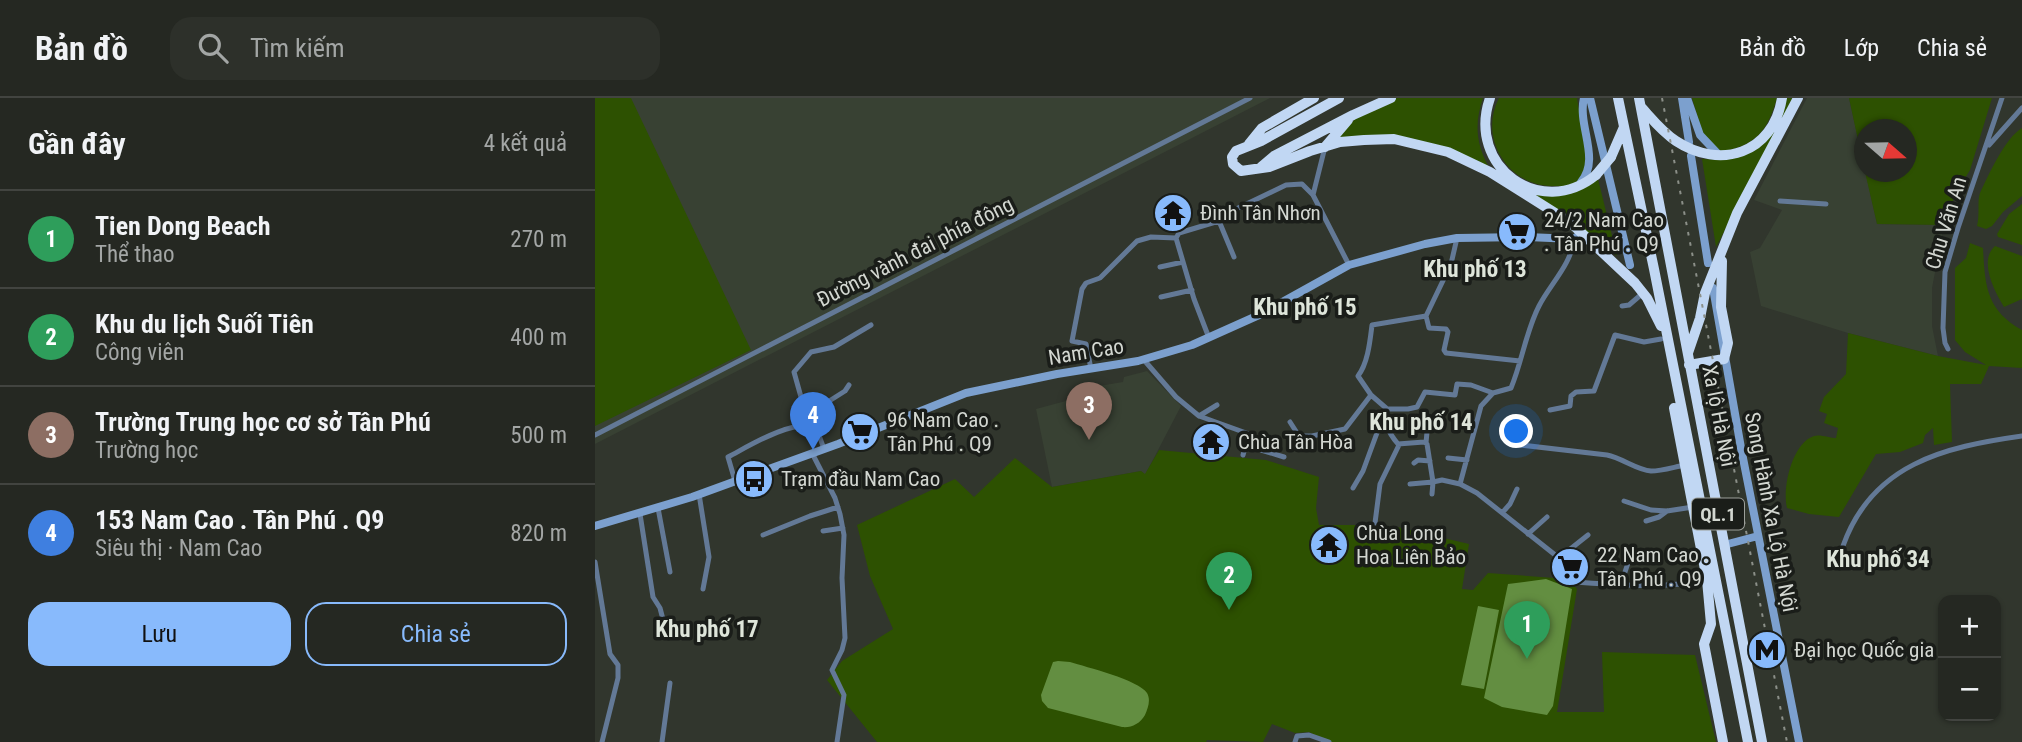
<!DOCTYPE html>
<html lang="vi">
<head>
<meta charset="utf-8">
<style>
	body { margin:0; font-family:"Roboto Condensed",sans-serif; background:#2d302a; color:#f1f3f6 }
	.controls { position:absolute; right:21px; bottom:21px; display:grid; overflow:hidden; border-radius:14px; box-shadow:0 2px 5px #0004 }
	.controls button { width:63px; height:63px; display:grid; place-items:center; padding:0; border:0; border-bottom:2px solid #424440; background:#252822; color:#f1f3f6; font:35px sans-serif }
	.compass { position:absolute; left:1259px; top:21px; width:63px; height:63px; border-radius:50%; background:#252822; box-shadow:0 2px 5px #0004; rotate:110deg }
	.you { position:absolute; left:922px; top:334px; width:24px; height:24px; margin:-18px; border:5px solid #fff; border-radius:50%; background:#1a73e8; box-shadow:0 0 0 10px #1a73e833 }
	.badge { display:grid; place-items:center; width:46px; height:46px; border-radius:50%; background:#88bafc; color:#fff; font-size:23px; font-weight:700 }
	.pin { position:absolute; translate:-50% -58px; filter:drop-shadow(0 2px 4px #0008) }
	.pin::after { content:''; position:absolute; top:37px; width:24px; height:21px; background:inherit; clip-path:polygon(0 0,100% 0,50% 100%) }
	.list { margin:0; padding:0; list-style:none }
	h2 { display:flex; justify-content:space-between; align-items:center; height:91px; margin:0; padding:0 28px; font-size:30px }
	h2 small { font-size:23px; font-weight:400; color:#a3a6a5 }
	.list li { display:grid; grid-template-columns:46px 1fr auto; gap:21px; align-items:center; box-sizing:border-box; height:98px; padding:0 28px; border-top:2px solid #424440 }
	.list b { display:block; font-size:26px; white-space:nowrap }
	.list p { margin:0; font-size:23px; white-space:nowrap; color:#a3a6a5 }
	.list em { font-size:23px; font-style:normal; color:#a3a6a5 }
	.actions { display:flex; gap:14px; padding:21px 28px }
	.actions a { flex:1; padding:16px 0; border:2px solid #88bafc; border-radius:21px; text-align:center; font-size:24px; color:#88bafc }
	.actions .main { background:#88bafc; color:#111 }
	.icon { flex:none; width:38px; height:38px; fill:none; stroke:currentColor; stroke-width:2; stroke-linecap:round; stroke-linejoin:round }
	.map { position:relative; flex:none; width:1427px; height:644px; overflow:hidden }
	header { display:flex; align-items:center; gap:42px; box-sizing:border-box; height:98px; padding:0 35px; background:#252822; border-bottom:2px solid #424440 }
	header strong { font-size:33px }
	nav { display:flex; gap:38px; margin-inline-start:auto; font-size:24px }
	.search { width:490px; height:63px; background:#2d302a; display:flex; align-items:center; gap:18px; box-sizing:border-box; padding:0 24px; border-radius:21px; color:#a3a6a5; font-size:26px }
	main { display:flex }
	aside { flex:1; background:#252822 }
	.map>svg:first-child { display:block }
</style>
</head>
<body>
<header>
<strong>Bản đồ</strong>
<div class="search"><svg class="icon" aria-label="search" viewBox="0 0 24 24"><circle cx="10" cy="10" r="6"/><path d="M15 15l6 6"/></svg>Tìm kiếm</div>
<nav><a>Bản đồ</a><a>Lớp</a><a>Chia sẻ</a></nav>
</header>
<main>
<aside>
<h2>Gần đây<small>4 kết quả</small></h2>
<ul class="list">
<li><span class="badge" style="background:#2e9e5b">1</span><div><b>Tien Dong Beach</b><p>Thể thao</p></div><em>270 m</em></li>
<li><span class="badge" style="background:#2e9e5b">2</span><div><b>Khu du lịch Suối Tiên</b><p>Công viên</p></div><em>400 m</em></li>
<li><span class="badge" style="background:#8d6e63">3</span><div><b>Trường Trung học cơ sở Tân Phú</b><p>Trường học</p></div><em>500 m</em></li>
<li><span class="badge" style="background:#3f7fe0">4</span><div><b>153 Nam Cao . Tân Phú . Q9</b><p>Siêu thị · Nam Cao</p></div><em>820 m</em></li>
</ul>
<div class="actions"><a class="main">Lưu</a><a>Chia sẻ</a></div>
</aside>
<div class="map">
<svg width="1427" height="644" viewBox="0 0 1427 644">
	<rect width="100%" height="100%" fill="#31362d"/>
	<path fill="#384133" d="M0 0H675L0 346Z
		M1212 0H1254L1282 126 1349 127 1337 190V228L1343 258 1253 235 1166 208 1155 154 1165 150 1187 112 1159 102Z
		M552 273 586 308 550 377 546 373 457 389 441 311 482 300 480 292 528 284 529 279Z"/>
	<path fill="#2d5101" d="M0 0H36L156 252 0 328Z
		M802 0H888C879 26 881 47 895 71L831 45 739 43 762 19Z
		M904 0H982L993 70C989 75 984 83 979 86 973 89 964 88 958 88 913 88 883 40 904 0Z
		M1097 0H1182C1172 34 1161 47 1126 54L1109 39Z
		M1190 0H1198L1121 149 1107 61 1129 62 1158 53Z
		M1254 0H1397L1375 72 1361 95 1349 127 1282 126 1270 74H1311V32H1269V70Z
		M1427 30V98L1408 114 1397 128 1391 131 1382 128C1385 116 1382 103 1385 95 1394 76 1410 40 1427 30Z
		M1003 81 1022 158 932 92 980 94Z
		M1427 106V147L1403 139 1402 136 1414 116Z
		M1375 145 1388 150C1390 187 1391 212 1427 232V270L1394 268 1386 286H1355L1357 344 1339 347 1338 330 1330 337 1328 345 1305 354 1281 356 1244 419 1214 416 1192 410C1187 390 1197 345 1219 338 1225 336 1235 340 1241 340L1243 330 1229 325 1232 316 1224 313 1229 299 1251 276 1253 235 1343 258 1391 267 1370 254 1360 242V170L1371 160Z
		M1400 148 1427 158V201L1409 209C1400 194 1383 163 1400 148Z
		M564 352 671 362 724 379 721 410 724 427H771L784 440 802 429 874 446 867 491 878 492 893 475 973 481 982 491 962 614H1009L1007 554 1100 557 1121 644H734L714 634 700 635 677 626 668 644 612 642 611 644H282L232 582 247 563 298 531 275 478 262 427 360 381 379 399 420 360 457 389 546 373 550 376Z"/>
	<path fill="#638e41" d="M951 481 977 491 958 608 952 617 907 609 889 600 913 486Z
		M883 508 904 512 889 591 866 587Z
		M463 563 475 564C491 569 544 582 552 595 556 602 553 610 550 617 545 626 536 630 527 629L453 610 447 603 446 597 458 564Z"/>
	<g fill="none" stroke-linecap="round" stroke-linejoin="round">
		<path stroke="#637996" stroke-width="5" d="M1394 47 1427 10
			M730 49 718 97 754 167
			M1185 103 1231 106
			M624 123 639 159
			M862 140 856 166 831 218 777 227C775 243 773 265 763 278L776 297 791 310C790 326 792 333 803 346L829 344 832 346 838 384 847 382 865 386 882 395 964 460 976 473 980 484C1023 487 1070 491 1112 482
			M565 169 588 164
			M566 199 597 192
			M1027 208 1034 207 1048 195
			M831 218 834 230 851 231 853 234 849 252 851 255 925 263
			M614 240 599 201 581 140 584 135 624 123 639 112 691 87 707 86 718 97
			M1353 251 1350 245 1348 230 1350 174 1363 130 1407 0
			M549 262 581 299 604 318 654 336 648 357
			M496 271 491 246 477 243 487 191 491 185 505 180 542 143 556 139 581 140
			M791 311H813L822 309 830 294 860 297 862 286 876 287 898 295
			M955 312 975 308 976 298 981 294 999 293 1020 237 1049 244 1066 241
			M604 318 622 307
			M218 319 220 312 250 293 254 287
			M695 324 704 338H717L750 331 776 297
			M221 329 218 319 206 299 199 274 216 254 239 249 276 227
			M654 336 666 352 689 359
			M0 337 655 0
			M831 345 833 323
			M917 346 1012 357C1027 360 1042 372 1056 373 1067 373 1079 369 1090 367
			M217 355 240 400 245 416 249 437 247 480 250 540 247 552 237 572 249 597 242 644
			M853 360 872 362
			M819 365 823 362 835 363
			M140 383 133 359C156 347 195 322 221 329L229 351
			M815 386 838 384 837 396
			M865 386 886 308 898 295 916 290C927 264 931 233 944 208 956 185 976 167 979 141
			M758 390 768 373 786 324
			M104 396 114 459 108 491
			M1029 403 1056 412 1072 413 1098 409
			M63 410 75 474
			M907 415 915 406 922 391
			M45 416 58 499 65 510 70 529
			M1051 423 1064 419 1072 413
			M780 425 785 386 804 347
			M228 433 248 430
			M933 436 952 419
			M168 437 215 418 243 409
			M1248 448C1277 366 1349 349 1427 338
			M964 460 993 437
			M0 464 15 556 23 567V580L7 644
			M1026 486 1034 462
			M67 644 75 585
			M700 644 702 638 714 637 734 644"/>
		<path stroke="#7ca0ce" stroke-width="8" d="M995 0 1035 167
			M1087 0 1094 44
			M1092 0 1105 37 1123 56
			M1096 58 1113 165
			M986 84C1006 61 982 27 989 0
			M1118 190 1146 350 1204 644
			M0 428 97 399 243 346 371 295 462 276 543 263 597 247 664 217 754 167 830 146 862 140 932 139 979 141 985 136
			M1129 447 1163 438"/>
		<path stroke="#c1d7f3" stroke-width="10" d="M744 0 666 43 641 53 637 59 638 66 646 73 674 69 715 53 745 44 769 42 799 41 853 54 895 74 976 125 1040 185 1052 200 1066 228
			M895 0C871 69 946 122 1001 77
			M1023 0 1059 171 1153 644
			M1044 0 1167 644
			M1046 9C1057 21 1067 34 1081 43 1125 72 1178 56 1187 0
			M654 46 667 30 719 0
			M730 49 753 22
			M1016 59 1029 29
			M666 69 679 58 758 17 796 0
			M1093 255 1105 220 1110 195 1142 115 1203 0
			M1094 267 1129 261 1133 245 1126 209 1127 163
			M1079 310 1112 482 1116 526 1109 546 1128 644"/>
		<path stroke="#8c9089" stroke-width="2" stroke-dasharray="3.5 7" stroke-linecap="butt" d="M1067 0 1192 644"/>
		<path stroke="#c1d7f3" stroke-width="10" d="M1001 77 1016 59"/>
	</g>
	<defs>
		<symbol id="temple-disc" viewBox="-11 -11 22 22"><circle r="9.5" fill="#88bafc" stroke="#1a1d19"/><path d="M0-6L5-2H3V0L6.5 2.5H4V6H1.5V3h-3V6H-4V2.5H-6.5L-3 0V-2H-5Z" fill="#111"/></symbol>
		<symbol id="supermarket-disc" viewBox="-11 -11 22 22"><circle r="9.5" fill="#88bafc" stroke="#1a1d19"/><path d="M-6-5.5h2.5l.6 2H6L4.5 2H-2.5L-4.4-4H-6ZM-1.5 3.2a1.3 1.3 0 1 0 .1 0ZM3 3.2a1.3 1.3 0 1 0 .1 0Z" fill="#111"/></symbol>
		<symbol id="bus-disc" viewBox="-11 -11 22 22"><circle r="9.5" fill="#88bafc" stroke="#1a1d19"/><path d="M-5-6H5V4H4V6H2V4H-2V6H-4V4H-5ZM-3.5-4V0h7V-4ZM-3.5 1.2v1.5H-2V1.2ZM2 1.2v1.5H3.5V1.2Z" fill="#111"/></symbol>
		<symbol id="metro-disc" viewBox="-11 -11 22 22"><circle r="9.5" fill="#88bafc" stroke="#1a1d19"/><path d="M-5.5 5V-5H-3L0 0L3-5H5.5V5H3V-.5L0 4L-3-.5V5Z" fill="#111"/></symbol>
	</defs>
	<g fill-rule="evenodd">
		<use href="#temple-disc" x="556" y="93" width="44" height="44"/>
		<use href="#supermarket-disc" x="900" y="112" width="44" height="44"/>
		<use href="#supermarket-disc" x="243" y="312" width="44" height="44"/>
		<use href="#temple-disc" x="594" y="322" width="44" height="44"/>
		<use href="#bus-disc" x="137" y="359" width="44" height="44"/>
		<use href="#temple-disc" x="712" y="425" width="44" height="44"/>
		<use href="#supermarket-disc" x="953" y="447" width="44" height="44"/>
		<use href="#metro-disc" x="1150" y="530" width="44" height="44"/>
	</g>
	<g text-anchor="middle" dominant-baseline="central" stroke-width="7" stroke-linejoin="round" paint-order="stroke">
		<rect fill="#1a1d19" stroke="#9c9f9a" stroke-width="2" x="1097" y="400.5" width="52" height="31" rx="5"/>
		<g font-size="19" font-weight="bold" fill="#d3d7d1">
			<text x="1123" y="416">QL.1</text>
		</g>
		<g font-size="21" fill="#d3d7d1" stroke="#1a1d19" text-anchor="start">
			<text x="605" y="115">Đình Tân Nhơn</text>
			<text x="949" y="122">24/2 Nam Cao<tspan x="949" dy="24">. Tân Phú . Q9</tspan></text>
			<text x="292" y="322">96 Nam Cao .<tspan x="292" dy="24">Tân Phú . Q9</tspan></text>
			<text x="643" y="344">Chùa Tân Hòa</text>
			<text x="186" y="381">Trạm đầu Nam Cao</text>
			<text x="761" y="435">Chùa Long<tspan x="761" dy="24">Hoa Liên Bảo</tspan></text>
			<text x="1002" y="457">22 Nam Cao .<tspan x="1002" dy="24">Tân Phú . Q9</tspan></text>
			<text x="1199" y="552">Đại học Quốc gia</text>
		</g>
		<g font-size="21" fill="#d3d7d1" stroke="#1a1d19">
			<text transform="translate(1351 125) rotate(-73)">Chu Văn An</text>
			<text transform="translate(320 154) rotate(-27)">Đường vành đai phía đông</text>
			<text transform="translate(491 254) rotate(-9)">Nam Cao</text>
			<text transform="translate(1124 318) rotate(79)">Xa lộ Hà Nội</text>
			<text transform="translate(1176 414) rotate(79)">Song Hành Xa Lộ Hà Nội</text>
		</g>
		<g font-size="23" font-weight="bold" fill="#dee5da" stroke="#1a1d19">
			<text x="880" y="171">Khu phố 13</text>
			<text x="710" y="209">Khu phố 15</text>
			<text x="826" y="324">Khu phố 14</text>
			<text x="1283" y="461">Khu phố 34</text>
			<text x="112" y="531">Khu phố 17</text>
		</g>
	</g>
</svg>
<div class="controls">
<button>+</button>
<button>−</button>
</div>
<svg class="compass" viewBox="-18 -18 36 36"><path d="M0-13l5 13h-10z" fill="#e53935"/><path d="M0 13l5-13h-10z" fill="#a3a6a5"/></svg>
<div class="you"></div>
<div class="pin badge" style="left:932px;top:561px;background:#2e9e5b">1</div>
<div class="pin badge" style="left:634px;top:512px;background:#2e9e5b">2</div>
<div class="pin badge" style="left:494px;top:342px;background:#8d6e63">3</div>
<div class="pin badge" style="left:218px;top:352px;background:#3f7fe0">4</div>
</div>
</main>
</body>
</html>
